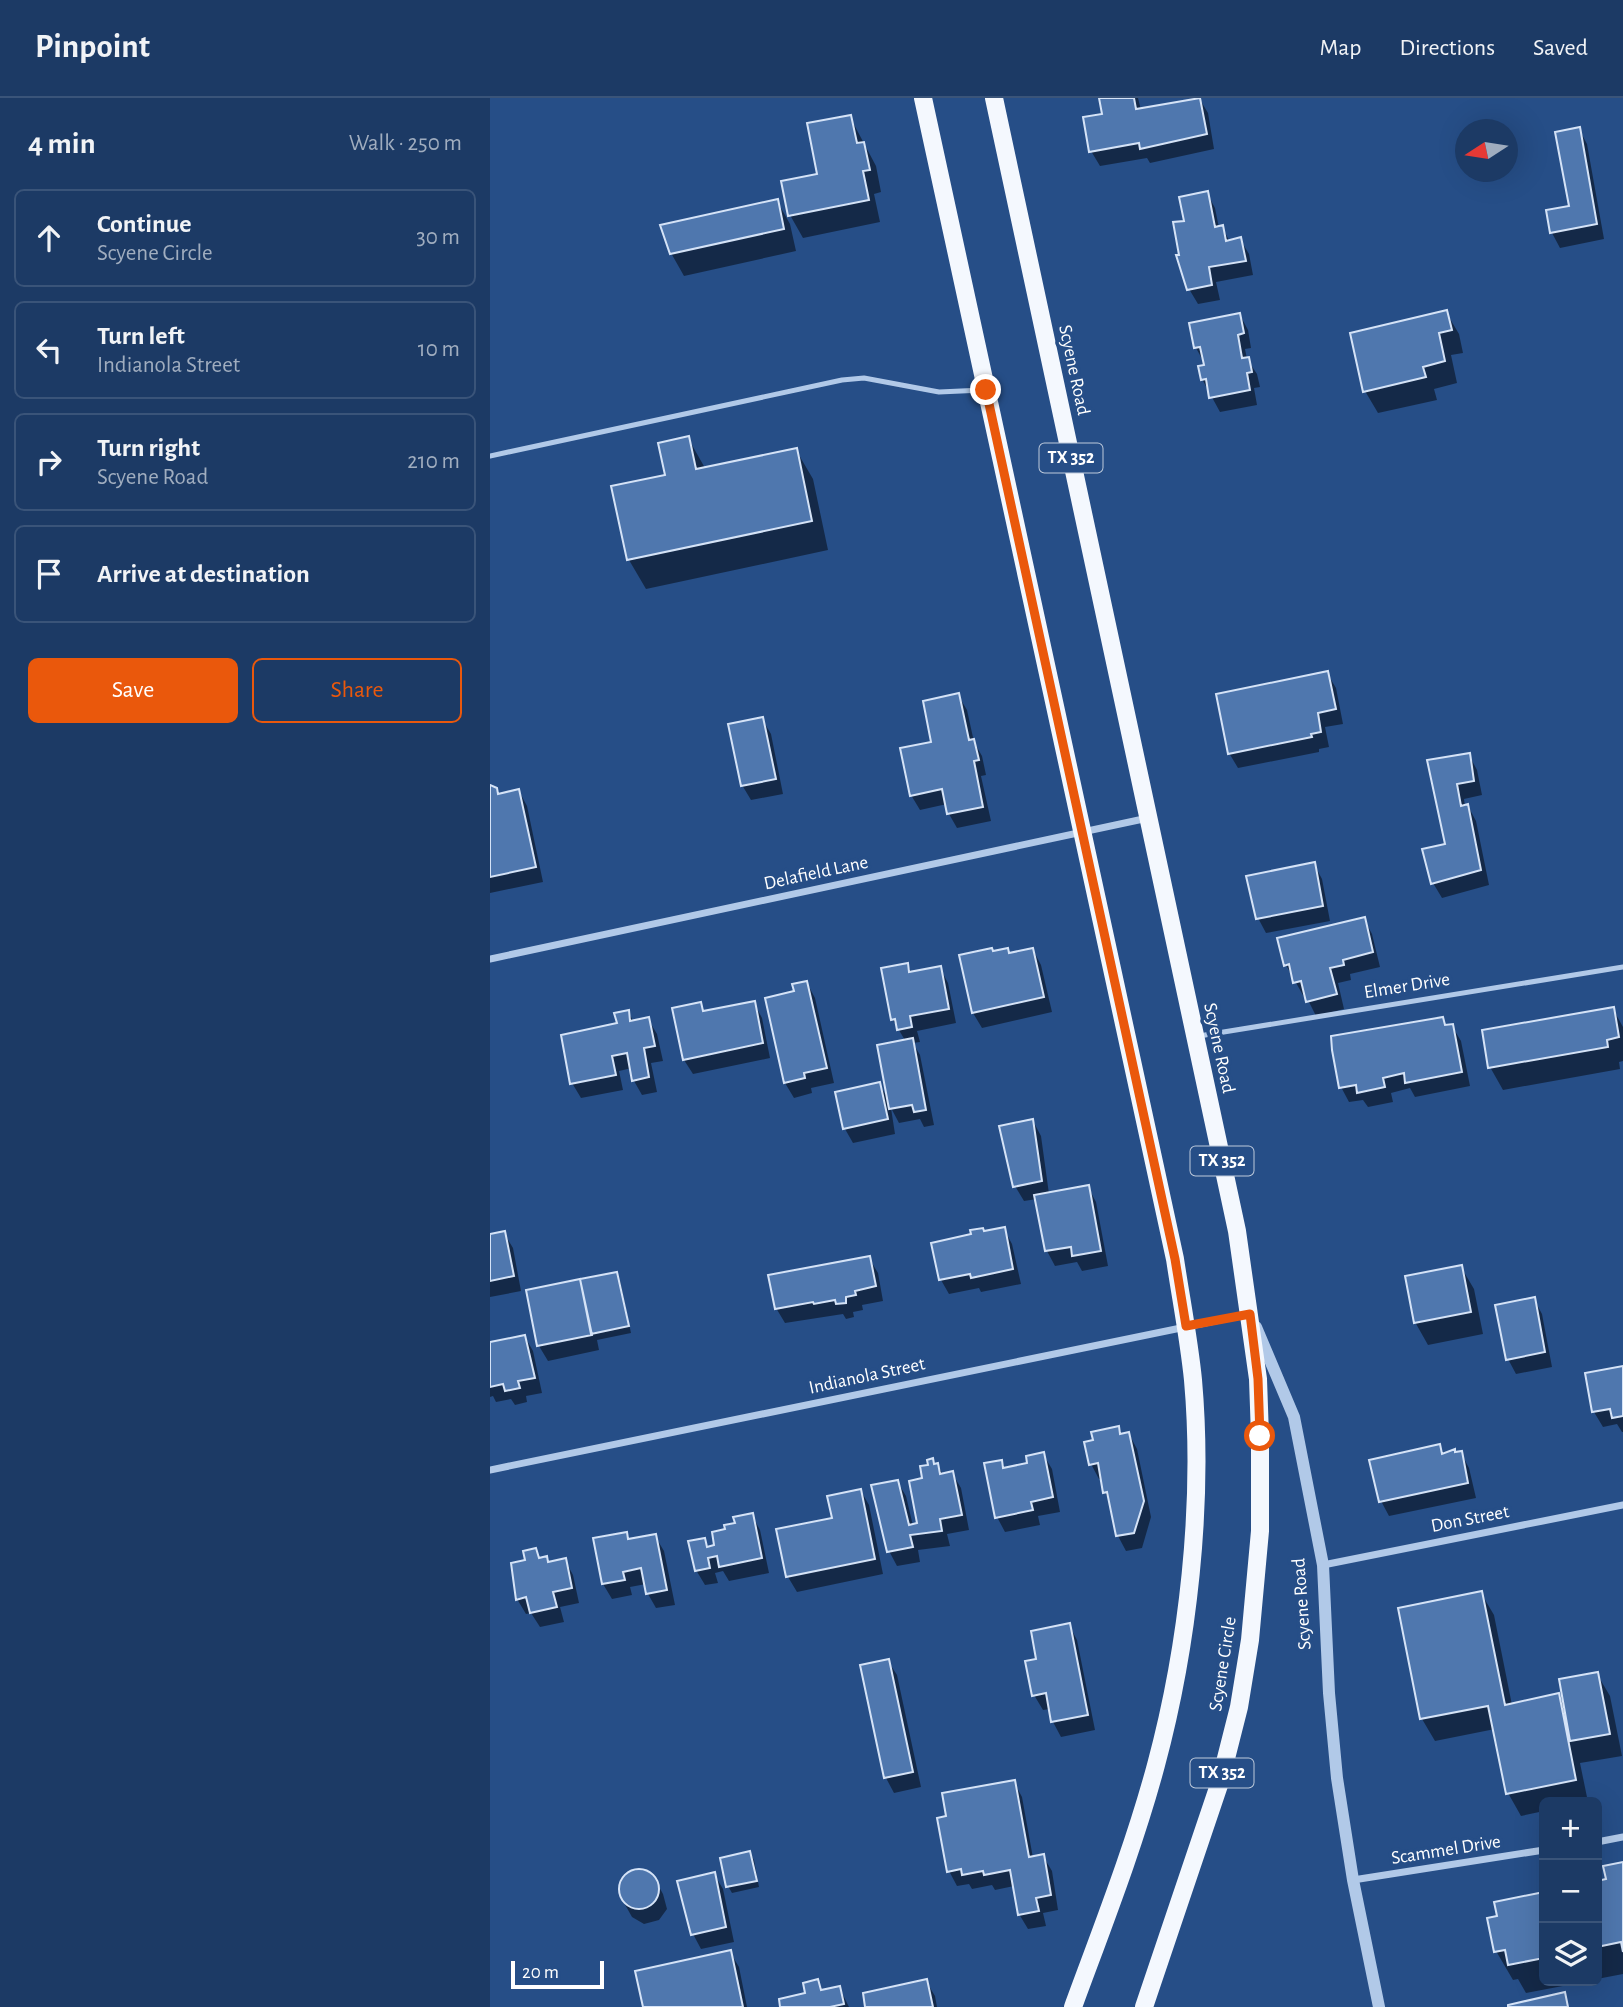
<!DOCTYPE html>
<html lang="en">
<head>
<meta charset="utf-8">
<style>
	body { margin:0; font-family:"Alegreya Sans",sans-serif; background:#25416b; color:#f1f3f6 }
	.controls { position:absolute; right:21px; bottom:21px; display:grid; overflow:hidden; border-radius:10px; box-shadow:0 7px 28px #0002 }
	.controls button { width:63px; height:63px; display:grid; place-items:center; padding:0; border:0; border-bottom:2px solid #3a5479; background:#1c3a65; color:#f1f3f6; font:35px sans-serif }
	.compass { position:absolute; left:965px; top:21px; width:63px; height:63px; border-radius:50%; background:#1c3a65; box-shadow:0 7px 28px #0002; rotate:258deg }
	.scale { position:absolute; left:21px; bottom:18px; width:93px; box-sizing:border-box; padding-left:7px; border:4px solid #fff; border-top:0; font-size:19px; line-height:24px; white-space:nowrap; color:#fff; -webkit-text-stroke:5px #264e87; paint-order:stroke }
	.stop { position:absolute; width:21px; height:21px; margin:-16px; border:5px solid #ea580c; border-radius:50%; background:#fff }
	.stop.end { background:#ea580c; border-color:#fff; box-shadow:0 2px 7px #0008 }
	.list { margin:0; padding:0; list-style:none }
	h2 { display:flex; justify-content:space-between; align-items:center; height:91px; margin:0; padding:0 28px; font-size:30px }
	h2 small { font-size:23px; font-weight:400; color:#a0adbf }
	.list li { display:grid; grid-template-columns:46px 1fr auto; gap:21px; align-items:center; box-sizing:border-box; height:98px; margin:0 14px 14px; padding:0 14px; border:2px solid #3a5479; border-radius:10px }
	.list b { display:block; font-size:26px; white-space:nowrap }
	.list p { margin:0; font-size:23px; white-space:nowrap; color:#a0adbf }
	.list em { font-size:23px; font-style:normal; color:#a0adbf }
	.actions { display:flex; gap:14px; padding:21px 28px }
	.actions a { flex:1; padding:16px 0; border:2px solid #ea580c; border-radius:10px; text-align:center; font-size:24px; color:#ea580c }
	.actions .main { background:#ea580c; color:#fff }
	.icon { flex:none; width:38px; height:38px; fill:none; stroke:currentColor; stroke-width:2; stroke-linecap:round; stroke-linejoin:round }
	.map { position:relative; flex:none; width:1133px; height:1909px; overflow:hidden }
	header { display:flex; align-items:center; gap:42px; box-sizing:border-box; height:98px; padding:0 35px; background:#1c3a65; border-bottom:2px solid #3a5479 }
	header strong { font-size:33px }
	nav { display:flex; gap:38px; margin-inline-start:auto; font-size:24px }
	main { display:flex }
	aside { flex:1; background:#1c3a65 }
	.map>svg:first-child { display:block }
</style>
</head>
<body>
<header>
<strong>Pinpoint</strong>
<nav><a>Map</a><a>Directions</a><a>Saved</a></nav>
</header>
<main>
<aside>
<h2>4 min<small>Walk · 250 m</small></h2>
<ul class="list">
<li><svg class="icon" aria-label="ahead" viewBox="0 0 24 24"><path d="M12 20V5M6 11l6-6 6 6"/></svg><div><b>Continue</b><p>Scyene Circle</p></div><em>30 m</em></li>
<li><svg class="icon" aria-label="left" viewBox="0 0 24 24"><path d="M17 20v-9H6M10 6l-5 5 5 5"/></svg><div><b>Turn left</b><p>Indianola Street</p></div><em>10 m</em></li>
<li><svg class="icon" aria-label="right" viewBox="0 0 24 24"><path d="M7 20v-9h11M14 6l5 5-5 5"/></svg><div><b>Turn right</b><p>Scyene Road</p></div><em>210 m</em></li>
<li><svg class="icon" aria-label="arrive" viewBox="0 0 24 24"><path d="M6 21V4h12l-3 4 3 4H6"/></svg><div><b>Arrive at destination</b></div></li>
</ul>
<div class="actions"><a class="main">Save</a><a>Share</a></div>
</aside>
<div class="map">
<svg width="1133" height="1909" viewBox="0 0 1133 1909">
	<rect width="100%" height="100%" fill="#264e87"/>
	<path fill="#0007" d="M611 0H648L651 12 709 0 718 15 724 51 660 65 657 60 610 68 601 53 615 18Z
		M360 19 386 68 391 94 384 96 390 124 313 140 300 117 329 77Z
		M1089 31 1097 46 1114 141 1070 150 1062 135 1058 114 1081 109Z
		M717 95 725 110 729 130 732 129 740 144 750 141 759 156 763 177 726 184 730 202 708 206 699 191 691 158Z
		M287 103 300 126 306 153 194 178 181 155Z
		M956 214 969 236 973 255 961 257 967 285 944 291 947 302 888 315 875 293Z
		M750 217 758 232 761 250 755 251 757 261 767 276 770 289 764 290 767 307 730 314 712 281 716 268 706 250Z
		M198 340 215 370 306 352 323 381 338 452 156 491 139 462 124 390 177 379Z
		M837 575 846 590 853 626 835 629 839 649 829 651V654L748 670 739 655Z
		M468 597 477 612 484 644 492 658 496 677 491 678 501 723 467 730 459 716 457 706 430 712 421 697 444 645Z
		M272 621 281 636 293 696 261 702 252 687Z
		M979 657 987 672 992 697 974 701 975 709 978 708 986 723 999 787 952 800 943 785 957 747 939 664Z
		M0 689 6 692 9 697 29 693 37 708 53 784 0 795Z
		M824 766 832 781 840 823 776 835 768 820Z
		M874 821 882 836 890 869 860 876 861 882 848 885 854 911 826 918 816 898 814 899 796 867Z
		M517 852 520 857 543 852 551 867 562 914 492 930 483 915 471 858Z
		M417 867 422 875 450 870 458 885 466 925 427 933 430 944 423 945 430 957 444 1027 434 1029 430 1021 409 1025 401 1010 405 1036 363 1045 355 1031 389 986 399 1002 416 944 403 922 393 871Z
		M317 885 325 900 344 985 321 990 322 995 304 1000 295 985 306 895Z
		M264 905 272 920 280 960 203 976 194 962 210 906 215 914Z
		M1123 911 1133 929V963L1129 964 1130 971 1013 992 1000 969Z
		M138 914 144 924 158 921 167 936 173 963 161 965 167 994 152 997 144 983 142 970 129 973 133 992 91 1000 82 985Z
		M952 921 957 929 962 928 971 943 980 988 925 999 920 990 901 995 903 1004 878 1009 873 1002 859 1004 851 989Z
		M543 1023 551 1038 559 1096 598 1089 606 1104 618 1168 592 1173 587 1164 565 1168 557 1153 547 1101 534 1103 525 1088Z
		M514 1131 522 1146 531 1186 491 1194 489 1190 459 1196 451 1182 494 1135Z
		M14 1135 23 1150 31 1193 0 1199V1138Z
		M379 1160 388 1175 393 1203 372 1207 373 1212 363 1214 364 1219 356 1221 353 1216 295 1225 286 1210Z
		M971 1169 984 1191 993 1236 938 1247 925 1224Z
		M126 1176 130 1183 141 1235 107 1242 109 1252 58 1263 49 1248 38 1194Z
		M1044 1201 1052 1216 1062 1269 1026 1276 1018 1261Z
		M35 1239 43 1253 52 1295 36 1298 37 1304 25 1307 21 1301 6 1304 3 1298 0 1299V1246Z
		M1133 1270V1334H1132L1127 1326 1113 1329 1104 1314Z
		M628 1330 632 1337 639 1336 647 1351 661 1419 652 1450 636 1453 628 1438 621 1406 615 1394 612 1381H609L601 1366 605 1343Z
		M949 1348 954 1357 971 1355 979 1370 986 1400 899 1418 891 1403Z
		M553 1356 562 1371 570 1414 548 1418 550 1427 515 1434 507 1419 511 1364 515 1371 539 1367Z
		M445 1367H448L453 1377 462 1375 471 1390 479 1432 457 1436 460 1448 428 1452 430 1464 407 1468 399 1453 407 1383 416 1398 423 1428 429 1427 434 1381Z
		M371 1393 379 1407 393 1476 307 1494 298 1479 288 1432 344 1421Z
		M262 1417 270 1432 279 1475 239 1483 233 1473 225 1475 228 1485 215 1487 206 1472 214 1442 219 1450 227 1449 237 1433Z
		M136 1436 140 1443 165 1438 174 1453 185 1507 166 1510 158 1496 156 1486 140 1489 142 1497 122 1501 113 1486 105 1442Z
		M46 1452 51 1461 59 1465 75 1462 83 1477 89 1505 70 1509 74 1524 50 1529 41 1515 36 1516 27 1501 37 1464Z
		M991 1495 1004 1517 1022 1607 1068 1597 1074 1608 1107 1576 1120 1598 1132 1658 1090 1665 1098 1704H1054V1713L1031 1718 1018 1695 1005 1631 945 1643 932 1621 910 1511Z
		M579 1527 587 1542 605 1632 571 1639 563 1624 560 1611 553 1612 544 1597 548 1563Z
		M398 1563 407 1577 431 1689 404 1695 396 1680 372 1568Z
		M524 1684 532 1699 543 1760 553 1758 562 1773 568 1812 553 1815 556 1828 538 1831 529 1816 524 1788 505 1792 502 1787 482 1791 479 1786 467 1788 459 1773Z
		M260 1755 264 1762 269 1789 242 1795 238 1788Z
		M1133 1765V1876L1107 1881V1785L1118 1783Z
		M152 1772 164 1780 173 1796 177 1811 169 1822 154 1826 142 1819 133 1803 130 1789 137 1777Z
		M224 1776 233 1791 244 1844 211 1851 203 1836Z
		M1054 1796V1883H1099L1036 1895 1028 1881 1023 1882 1006 1853 1009 1820 1006 1806Z
		M240 1854 249 1869 257 1909H155Z
		M328 1883 333 1893 349 1889 359 1909H292L317 1896Z
		M436 1883 445 1898 447 1909H377Z"/>
	<path fill="#4f77ae" stroke="#d5e3f7" stroke-width="2" d="M609 0H644L646 11 710 0 717 36 650 51 649 45 599 54 593 19 612 16Z
		M361 17 367 45 374 44 380 72 373 73 379 102 298 118 291 83 327 76 317 25Z
		M1090 29 1107 126 1060 135 1056 112 1079 108 1065 34Z
		M718 93 725 129 733 127 736 143 751 139 756 163 719 169 722 187 697 192 686 157H689L683 124 694 123 689 99Z
		M288 101 294 131 180 156 170 127Z
		M957 212 962 232 949 235 955 263 933 269 936 279 873 294 860 235Z
		M750 215 754 235 748 237 752 260 759 259 762 274 757 275 760 292 719 300 716 281 711 282 708 268 714 267 710 249 704 250 699 225Z
		M199 338 206 371 307 350 322 423 137 462 121 388 175 377 168 345Z
		M838 573 846 611 828 615 831 634 821 636 822 639 738 656 726 596Z
		M469 595 479 642 484 641 489 662 484 663 493 709 457 716 452 691 420 698 410 650 441 644 433 603Z
		M273 619 286 681 251 688 238 626Z
		M980 655 984 683 967 686 971 708 978 706 991 772 941 786 932 751 955 746 937 662Z
		M0 687 7 690 8 696 29 691 46 769 0 779Z
		M825 764 833 808 766 821 756 778Z
		M875 819 883 854 853 862 854 867 840 870 847 896 816 904 811 883 803 885 799 866 794 868 787 840Z
		M502 850 503 853 518 850 519 855 543 850 554 899 482 915 469 857Z
		M418 865 419 874 451 868 459 911 420 918 422 929 407 932 405 921 401 922 391 870Z
		M317 883 337 970 314 975 315 980 294 985 275 900 304 893 302 886Z
		M265 903 273 945 193 962 182 910 211 904 213 913Z
		M1124 909 1129 939 1117 942 1118 949 998 970 992 932Z
		M139 912 140 923 159 919 165 948 154 950 159 979 142 983 137 955 122 958 126 977 80 986 71 937 127 925 124 915Z
		M953 919 955 927 963 926 972 974 915 985 914 975 893 980 895 989 867 995 866 987 849 990 842 952 841 938Z
		M423 940 436 1012 424 1014 422 1007 399 1011 387 947Z
		M390 984 398 1021 353 1031 345 994Z
		M543 1021 552 1083 523 1089 509 1028Z
		M599 1087 611 1153 582 1158 581 1149 555 1153 544 1097Z
		M515 1129 523 1171 481 1180 480 1176 449 1182 441 1145 481 1136 480 1132 493 1130 494 1133Z
		M15 1133 24 1178 0 1183V1136Z
		M380 1158 386 1188 365 1193 366 1197 356 1199V1205L346 1206 345 1202 324 1206 323 1204 285 1211 278 1177Z
		M972 1167 981 1214 924 1225 915 1178Z
		M127 1174 139 1228 101 1236 90 1181Z
		M90 1181 102 1237 47 1248 36 1192Z
		M1045 1199 1055 1254 1016 1262 1005 1207Z
		M35 1237 45 1280 28 1283 30 1290 15 1293 13 1286 0 1289V1244Z
		M1133 1268V1318L1122 1320 1120 1311 1102 1314 1095 1275Z
		M629 1328 630 1336 639 1334 654 1403 644 1435 626 1438 617 1394 613 1395 608 1365 599 1367 594 1344 603 1342 601 1334Z
		M950 1346 952 1356 965 1351V1354L972 1353 978 1385 889 1404 879 1362Z
		M554 1354 563 1399 541 1404 543 1412 505 1420 494 1365 512 1362 513 1370 537 1365 536 1358Z
		M443 1360 444 1366 448 1365 450 1376 463 1373 472 1417 450 1421 452 1433 420 1437 423 1449 397 1454 381 1387 408 1382 419 1427 427 1425 419 1383 432 1380 430 1368 438 1367 437 1362Z
		M371 1391 385 1461 296 1479 286 1431 342 1420 337 1398Z
		M263 1415 272 1460 229 1469 227 1458 218 1460 220 1470 205 1473 198 1443 215 1440 217 1449 224 1447 222 1434 235 1431 234 1427 245 1425 243 1419Z
		M137 1434 138 1441 166 1436 177 1492 156 1496 151 1470 133 1474 135 1482 112 1486 103 1440Z
		M46 1450 49 1460 57 1458 58 1464 76 1460 82 1490 63 1494 67 1509 40 1515 36 1499 26 1502 21 1465 35 1462 33 1453Z
		M992 1493 1015 1607 1069 1595 1086 1682 1016 1696 998 1608 930 1621 908 1510Z
		M580 1525 598 1617 561 1624 556 1595 542 1598 535 1563 546 1561 541 1533Z
		M399 1561 423 1674 394 1680 370 1567Z
		M1108 1574 1120 1636 1080 1643 1069 1581Z
		M525 1682 539 1759 554 1756 561 1797 546 1800 549 1813 528 1817 520 1772 494 1777 493 1773 472 1777 471 1771 457 1774 447 1720 456 1718 452 1695Z
		M260 1753 267 1783 236 1789 230 1760Z
		M1133 1764V1854L1131 1844 1107 1849V1783L1116 1781 1113 1768Z
		M129 1791a20 20 0 1 1 40 0a20 20 0 1 1-40 0Z
		M225 1774 236 1829 201 1837 187 1783Z
		M1054 1794V1860L1018 1867 1015 1852 1004 1854 997 1820 1007 1818 1004 1804Z
		M241 1852 253 1909H153L145 1873Z
		M328 1881 331 1892 350 1888 354 1906 340 1909H290L289 1901 315 1895 313 1885Z
		M437 1881 443 1909H375L373 1895Z
		M1075 1894 1078 1909H1018V1907Z"/>
	<g fill="none" stroke-linecap="round" stroke-linejoin="round">
		<path stroke="#b1c9e8" stroke-width="5" d="M0 358 352 282 374 280 449 294 493 292
			M709 938 1133 869"/>
		<path stroke="#b1c9e8" stroke-width="7" d="M0 861 658 720
			M0 1372 759 1216
			M833 1467 1133 1407
			M1107 1744 1133 1739
			M863 1782 1054 1752"/>
		<path stroke="#b1c9e8" stroke-width="12" d="M766 1229 804 1319 833 1467 839 1595 847 1680 863 1782 889 1909"/>
		<path stroke="#f4f8fe" stroke-width="18" d="M433 0 685 1161C691 1201 699 1242 703 1282 714 1406 698 1548 666 1667 644 1749 612 1830 583 1909
			M504 0 747 1133 768 1281 770 1338V1433L760 1542 749 1609 730 1684 654 1909"/>
	</g>
	<g fill="none" stroke-linecap="round" stroke-linejoin="round">
		<path stroke="#ea580c" stroke-width="9" d="M496 292 685 1161 696 1228 760 1216 768 1281 770 1338"/>
	</g>
	<g text-anchor="middle" dominant-baseline="central" stroke-width="7" stroke-linejoin="round" paint-order="stroke">
		<g fill="#264e87" stroke="#becadb" stroke-width="2">
			<rect x="549.5" y="345.5" width="63" height="29" rx="5"/>
			<rect x="700.5" y="1048.5" width="63" height="29" rx="5"/>
			<rect x="700.5" y="1660.5" width="63" height="29" rx="5"/>
		</g>
		<g font-size="18" font-weight="bold" fill="#fff">
			<text x="581" y="360">TX 352</text>
			<text x="732" y="1063">TX 352</text>
			<text x="732" y="1675">TX 352</text>
		</g>
		<g font-size="19" fill="#fff" stroke="#264e87">
			<text transform="translate(584 272) rotate(78)">Scyene Road</text>
			<text transform="translate(326 775) rotate(-12)">Delafield Lane</text>
			<text transform="translate(917 888) rotate(-9)">Elmer Drive</text>
			<text transform="translate(729 950) rotate(78)">Scyene Road</text>
			<text transform="translate(377 1278) rotate(-12)">Indianola Street</text>
			<text transform="translate(980 1421) rotate(-11)">Don Street</text>
			<text transform="translate(812 1506) rotate(-94)">Scyene Road</text>
			<text transform="translate(733 1566) rotate(-81)">Scyene Circle</text>
			<text transform="translate(956 1752) rotate(-9)">Scammel Drive</text>
		</g>
	</g>
</svg>
<div class="controls">
<button>+</button>
<button>−</button>
<button><svg class="icon" aria-label="layers" viewBox="0 0 24 24"><path d="M12 4l9 5-9 5-9-5zM3 14l9 5 9-5"/></svg></button>
</div>
<svg class="compass" viewBox="-18 -18 36 36"><path d="M0-13l5 13h-10z" fill="#e53935"/><path d="M0 13l5-13h-10z" fill="#a0adbf"/></svg>
<div class="scale">20 m</div>
<div class="stop" style="left:770px;top:1338px"></div>
<div class="stop end" style="left:496px;top:292px"></div>
</div>
</main>
</body>
</html>
